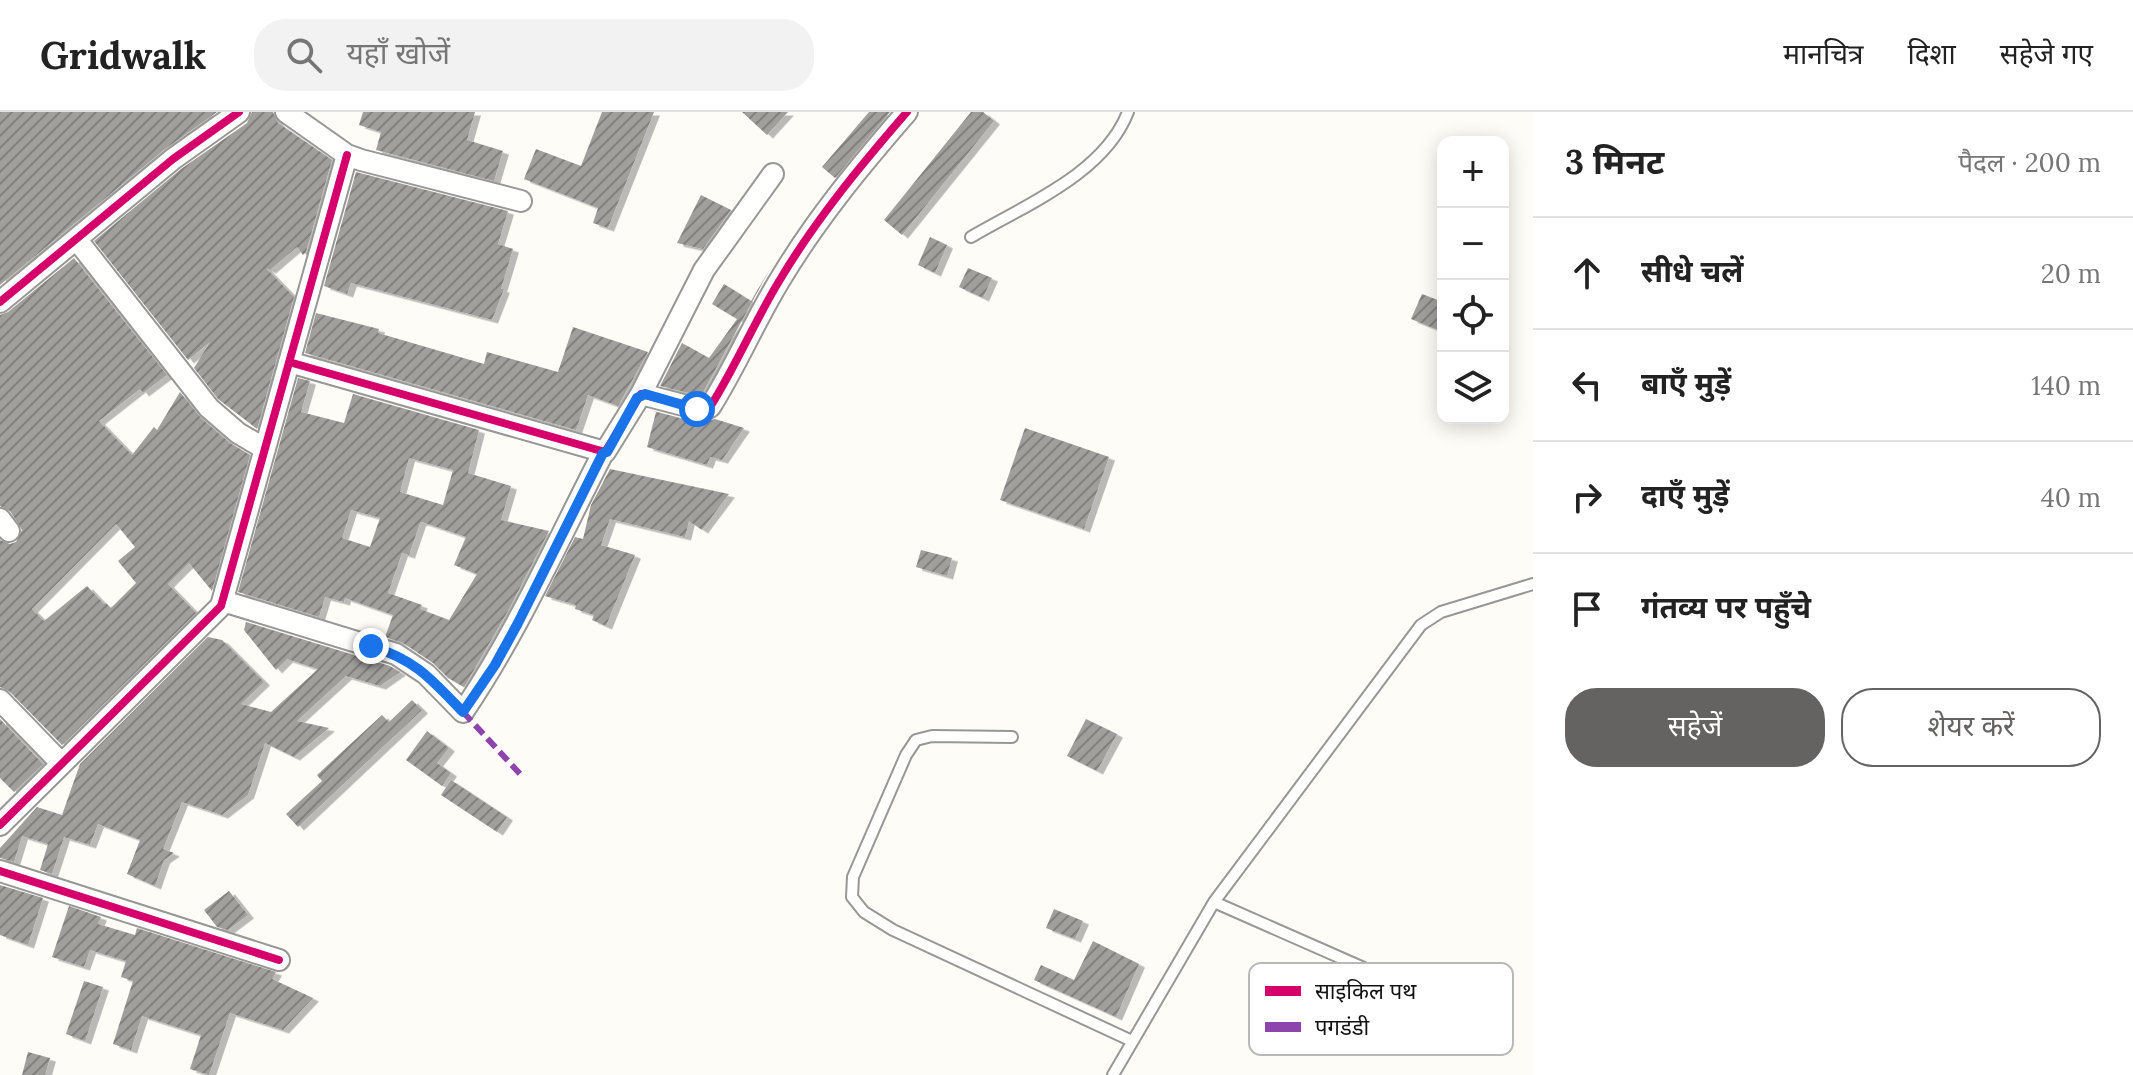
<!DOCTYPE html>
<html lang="hi">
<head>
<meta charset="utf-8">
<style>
	body { margin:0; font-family:Lora,"Noto Sans Devanagari",serif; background:#f2f2f2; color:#222 }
	.controls { position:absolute; right:24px; top:24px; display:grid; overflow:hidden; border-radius:16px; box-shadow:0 4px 20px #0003 }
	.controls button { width:72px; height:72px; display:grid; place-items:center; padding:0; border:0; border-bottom:2px solid #e0e0e0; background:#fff; color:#222; font:40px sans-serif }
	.stop { position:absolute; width:24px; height:24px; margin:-18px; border:6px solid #1a73e8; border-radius:50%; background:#fff }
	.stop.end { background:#1a73e8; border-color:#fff; box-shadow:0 2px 8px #0008 }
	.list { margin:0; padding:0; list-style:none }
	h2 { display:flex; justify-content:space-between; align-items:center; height:104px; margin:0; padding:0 32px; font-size:34px }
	h2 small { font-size:26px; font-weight:400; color:#767676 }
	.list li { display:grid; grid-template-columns:52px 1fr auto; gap:24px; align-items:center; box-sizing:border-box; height:112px; padding:0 32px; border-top:2px solid #e0e0e0 }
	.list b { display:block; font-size:30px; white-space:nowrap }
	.list em { font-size:26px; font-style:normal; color:#767676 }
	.actions { display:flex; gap:16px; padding:24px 32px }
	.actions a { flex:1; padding:18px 0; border:2px solid #646362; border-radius:32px; text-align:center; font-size:28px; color:#646362 }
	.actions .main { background:#646362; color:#fff }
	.icon { flex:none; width:44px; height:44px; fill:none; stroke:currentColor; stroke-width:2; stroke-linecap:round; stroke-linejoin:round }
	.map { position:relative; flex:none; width:1533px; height:963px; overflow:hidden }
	header { display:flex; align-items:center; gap:48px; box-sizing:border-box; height:112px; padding:0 40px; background:#fff; border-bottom:2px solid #e0e0e0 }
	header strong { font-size:38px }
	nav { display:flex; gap:44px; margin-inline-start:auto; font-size:28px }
	.search { width:560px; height:72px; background:#f2f2f2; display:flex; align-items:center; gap:20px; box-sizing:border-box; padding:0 28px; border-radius:32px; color:#767676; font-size:30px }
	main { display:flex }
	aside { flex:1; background:#fff }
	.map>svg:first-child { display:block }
</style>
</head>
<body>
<header>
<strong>Gridwalk</strong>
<div class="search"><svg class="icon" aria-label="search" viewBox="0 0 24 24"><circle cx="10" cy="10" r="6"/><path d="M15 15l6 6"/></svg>यहाँ खोजें</div>
<nav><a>मानचित्र</a><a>दिशा</a><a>सहेजे गए</a></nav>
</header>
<main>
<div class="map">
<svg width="1533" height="963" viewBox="0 0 1533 963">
	<defs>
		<pattern id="building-hatch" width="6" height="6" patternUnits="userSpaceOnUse" patternTransform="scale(2)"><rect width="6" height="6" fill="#a19f9c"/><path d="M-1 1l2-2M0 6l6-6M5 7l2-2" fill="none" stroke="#82807e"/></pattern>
		<filter id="shadow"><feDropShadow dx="6" dy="3.5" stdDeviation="0" flood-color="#0004"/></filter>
	</defs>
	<rect width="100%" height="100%" fill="#fdfcf7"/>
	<path fill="url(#building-hatch)" fill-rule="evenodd" filter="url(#shadow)" d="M0 0H217L165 37 0 173Z
		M252 0H273L278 11 332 48 306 140 303 143 297 135 270 158 266 156 294 185 257 317 218 287 194 256 210 230 188 248 94 129 181 57 247 11Z
		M363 0H475L467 28 503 39 494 69 376 38 381 20 359 13Z
		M602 0H654L608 116 593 111 598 96 524 67 536 37 581 54Z
		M742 0H788L767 23Z
		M869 0H890L835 66 822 55Z
		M971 0H983L994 9 902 123 884 108Z
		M356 60 508 99 498 132 513 137 501 177H504L492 208 351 171 347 182 324 174Z
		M701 83 731 98 703 137 677 131Z
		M930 125 947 133 935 161 918 153Z
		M74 146 167 263 143 281 140 277 99 309 132 343 154 315 157 318 180 280 201 306 230 331 250 343 212 479 189 451 168 472 196 501 62 633 9 579 0 575V428L10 432 16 430 22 418 10 399 0 394V203L8 200ZM116 412 135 435 118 449 136 471 111 496 106 491 104 492 87 474 44 509 32 497Z
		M968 156 992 166 983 186 959 175Z
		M770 157 701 284 660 274 682 231 709 246 737 207 712 192 724 172 751 189Z
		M1422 182 1443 190V220L1411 207Z
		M316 201 379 217 378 221 484 252 487 240 558 260 573 215 648 240 618 294 588 283 576 318 305 241Z
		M298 266 310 269 301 300 344 311 353 282 479 318 468 361 511 374 501 408 549 419 508 499 464 575 448 566 433 551 403 531 385 525 393 503 345 486 344 490 325 485 319 505 238 480ZM409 346 453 358 443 393 400 380ZM351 398 380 406 370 435 342 426ZM422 410 466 425 454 453 477 462 449 508 420 497 422 493 388 481 402 441 409 443 420 411Z
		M650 298 699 311 715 307 744 316 722 348 710 345 707 353 647 335 656 300Z
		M1025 316 1109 345 1084 417 1000 388Z
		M610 357 729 382 702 418 689 409 685 425 610 407 601 433 635 443 606 514 592 508 594 503 575 497 576 493 545 484 575 425 583 427 591 393Z
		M921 438 952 446 947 464 916 455Z
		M246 510 390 554 400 560 380 574 346 564 297 609 329 616 294 645 265 631 248 683 222 703 182 690 163 737 174 741 164 748 155 774 127 762 140 728 98 712 90 733 64 725 52 762 40 758 48 732 22 724 14 750 0 746V736L37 695 62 703 80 652 208 525 222 528 264 570 241 592 271 600 318 557 287 547 276 558 244 518Z
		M412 588 422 598 298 715 286 702 322 669 317 663 382 603 389 610Z
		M0 607 43 652 14 680 0 666Z
		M1086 607 1117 622 1097 659 1067 644Z
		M427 619 449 636 437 651 451 661 442 674 406 648Z
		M451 668 507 705 497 720 441 683Z
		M0 773 43 786 28 833 0 823Z
		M229 779 248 803 228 818 217 815 204 798Z
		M69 794 101 805 98 812 135 823 137 816 276 860 272 867 313 886 283 918 230 901 209 963 190 957 201 923 142 904 131 938 113 932 133 869 121 865 126 849 90 838 84 855 52 845Z
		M1054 797 1083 809 1075 827 1046 816Z
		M1093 829 1139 852 1116 905 1034 868 1041 853 1074 868Z
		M84 869 103 875 85 929 66 922Z
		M28 940 50 946 45 963H22Z"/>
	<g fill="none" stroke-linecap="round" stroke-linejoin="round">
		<defs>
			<path id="lane" d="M971 125C1025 93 1104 62 1128 0
				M1012 625 932 624 916 628 906 643 853 765 852 785 864 800 893 818 1132 929
				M1214 790 1466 901
				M1113 963 1214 790 1421 513 1441 500 1533 472"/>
			<path id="street" d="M286 0 347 43 361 48 521 89
				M77 128 209 296 238 321 265 337
				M0 190 173 47 239 0
				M289 250 605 340 641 282 702 298 710 295C736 254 755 208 781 166 817 106 861 53 907 0
				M641 282 704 158 773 62
				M0 407 9 419
				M223 489 396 542 426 562 463 600C518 519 558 428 603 341
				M0 588 61 651
				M0 713 221 494 347 43
				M0 759 279 848"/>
		</defs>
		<use href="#lane" stroke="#979795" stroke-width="14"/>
		<use href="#street" stroke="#979795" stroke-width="24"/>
		<use href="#lane" stroke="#fffffe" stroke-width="10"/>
		<use href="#street" stroke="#fffffe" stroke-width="20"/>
		<path stroke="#8e44ad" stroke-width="6" stroke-dasharray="12 6" stroke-linecap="butt" d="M463 600 521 663"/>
		<defs>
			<path id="cycleway" d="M0 190 173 47 239 0
				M289 250 605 340 641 282 702 298 710 295C736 254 755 208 781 166 817 106 861 53 907 0
				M0 713 221 494 347 43
				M0 759 279 848"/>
		</defs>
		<use href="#cycleway" stroke="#fff" stroke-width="13"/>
		<use href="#cycleway" stroke="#d6006c" stroke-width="8"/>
	</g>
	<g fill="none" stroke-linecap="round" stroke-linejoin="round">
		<path stroke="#1a73e8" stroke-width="10" d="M371 534C417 549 430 566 463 600L495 553 518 511 603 341 607 340 637 286 645 282 697 297"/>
	</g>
	<rect x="1249" y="851" width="264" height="92" rx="12" fill="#fff" stroke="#b8b8b8" stroke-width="2"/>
	<rect x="1265" y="874" width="36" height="10" fill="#d6006c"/>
	<rect x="1265" y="910" width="36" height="10" fill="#8e44ad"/>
	<g font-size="22" fill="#111">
		<text x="1315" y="887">साइकिल पथ</text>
		<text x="1315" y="923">पगडंडी</text>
	</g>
</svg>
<div class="controls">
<button>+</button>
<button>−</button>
<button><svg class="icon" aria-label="locate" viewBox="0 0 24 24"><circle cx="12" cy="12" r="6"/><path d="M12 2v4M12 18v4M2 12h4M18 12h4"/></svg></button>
<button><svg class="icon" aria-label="layers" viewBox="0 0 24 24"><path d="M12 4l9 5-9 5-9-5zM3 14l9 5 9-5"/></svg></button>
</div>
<div class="stop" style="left:697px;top:297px"></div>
<div class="stop end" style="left:371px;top:534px"></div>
</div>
<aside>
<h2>3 मिनट<small>पैदल · 200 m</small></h2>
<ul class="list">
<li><svg class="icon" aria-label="ahead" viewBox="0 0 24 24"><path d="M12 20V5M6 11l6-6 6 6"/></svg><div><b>सीधे चलें</b></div><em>20 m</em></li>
<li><svg class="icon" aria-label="left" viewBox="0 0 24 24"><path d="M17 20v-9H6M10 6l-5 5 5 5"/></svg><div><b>बाएँ मुड़ें</b></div><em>140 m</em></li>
<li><svg class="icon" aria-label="right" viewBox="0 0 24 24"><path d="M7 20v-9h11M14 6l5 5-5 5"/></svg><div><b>दाएँ मुड़ें</b></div><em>40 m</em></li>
<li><svg class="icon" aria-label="arrive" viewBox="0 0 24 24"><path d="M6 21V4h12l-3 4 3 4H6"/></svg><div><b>गंतव्य पर पहुँचे</b></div></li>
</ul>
<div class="actions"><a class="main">सहेजें</a><a>शेयर करें</a></div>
</aside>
</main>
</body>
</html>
